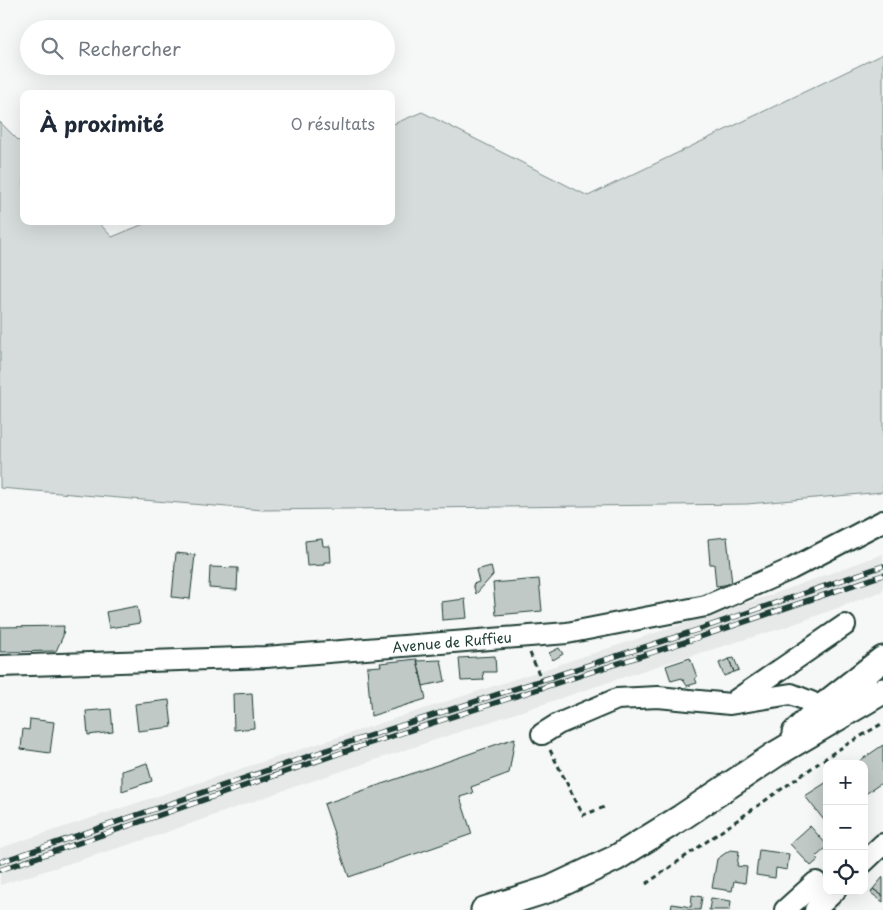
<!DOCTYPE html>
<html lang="fr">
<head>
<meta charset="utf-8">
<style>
	body { margin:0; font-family:"Playpen Sans",sans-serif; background:#f6f6f7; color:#1f2937 }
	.controls { position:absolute; right:15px; bottom:15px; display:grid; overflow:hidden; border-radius:10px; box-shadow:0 5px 20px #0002 }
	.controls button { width:45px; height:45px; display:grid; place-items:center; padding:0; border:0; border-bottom:1px solid #e0e1e3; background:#fff; color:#1f2937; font:25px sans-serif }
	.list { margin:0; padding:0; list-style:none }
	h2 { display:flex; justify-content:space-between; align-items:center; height:65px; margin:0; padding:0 20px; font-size:21px }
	h2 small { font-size:16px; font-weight:400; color:#747a83 }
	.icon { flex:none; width:28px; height:28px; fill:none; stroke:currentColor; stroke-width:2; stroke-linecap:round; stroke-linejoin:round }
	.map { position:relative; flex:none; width:883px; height:910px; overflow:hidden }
	.search { position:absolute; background:#fff; box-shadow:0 5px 20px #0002; left:20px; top:20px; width:375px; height:55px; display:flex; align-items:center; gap:12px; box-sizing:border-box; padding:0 18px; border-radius:28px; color:#747a83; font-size:19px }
	.panel { position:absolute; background:#fff; box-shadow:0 5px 20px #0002; left:20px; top:90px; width:375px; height:135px; border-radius:10px }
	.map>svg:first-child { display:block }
</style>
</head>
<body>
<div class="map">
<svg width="883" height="910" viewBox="0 0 883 910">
	<rect width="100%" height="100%" fill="#f6f7f7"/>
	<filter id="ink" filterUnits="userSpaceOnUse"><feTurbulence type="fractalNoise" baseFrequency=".02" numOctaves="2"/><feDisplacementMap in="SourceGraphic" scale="10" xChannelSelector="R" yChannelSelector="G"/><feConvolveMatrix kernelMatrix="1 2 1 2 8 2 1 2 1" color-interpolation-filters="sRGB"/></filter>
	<g filter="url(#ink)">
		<path fill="#e6e9e8" d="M883 554V591L786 627 651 668 285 790 153 837 0 885V848L768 596Z"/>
		<path fill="#d6dcdb" stroke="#7a8c88" d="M883 54V492L747 504 263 510 0 488V122L24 146V221H97L112 237 151 221H391V125L422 112 588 196Z"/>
		<path fill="#c0c9c6" stroke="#1f3d34" d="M727 537 732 584 716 586 714 564H710L708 539Z
			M322 539 323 546H330L331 562H324V565L307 566 305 541Z
			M176 553 195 555 190 599 172 597Z
			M491 566 493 575 476 594 473 584 479 582 476 570Z
			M210 567 238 568 237 590 209 588Z
			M539 579 542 611 496 615 493 583Z
			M465 599 467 618 442 620 441 602Z
			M137 606 140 623 109 628 106 612Z
			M64 626 63 636 56 651 0 652V627Z
			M559 648 563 654 553 660 549 653Z
			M495 656 496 672H483L484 680 461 681 459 658Z
			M690 658 697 677 695 678 697 683 687 686 682 678 671 681 666 666Z
			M734 658 739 670 734 672 729 659Z
			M417 659 426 699 371 716 367 667 381 666 380 663Z
			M729 659 734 672 724 676 719 663Z
			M441 660 445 681 423 686 417 661Z
			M252 693 254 728 234 730 233 694Z
			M169 700 172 727 138 731 135 704Z
			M111 709 113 732 88 735 86 711Z
			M30 719 54 722 50 753 21 749 23 729 29 730Z
			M515 738 509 773 471 787 473 793 460 797 472 834 349 877 324 804Z
			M883 745V782L864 795V764H855Z
			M147 763 152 781 122 791V771Z
			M827 782V824L805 796Z
			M810 826 827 845V847L816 857 818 860 811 866 790 844Z
			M730 850 739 851 737 866 747 867 745 883 734 881 732 891 712 888 717 859Z
			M759 850 789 854 787 870 776 868 775 878 756 875Z
			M883 877V896L873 889Z
			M873 889 883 896V902L871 893Z
			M692 895 702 897 700 910H671L672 904 691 907Z
			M711 898 731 901 730 910H709Z"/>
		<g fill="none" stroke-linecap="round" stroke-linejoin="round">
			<defs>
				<path id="minor" d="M0 666 266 657 567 633 706 606 791 569 883 521
					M736 700 845 625
					M542 734 558 724 617 699 658 697 730 704 791 694 811 702 827 720
					M864 862 883 844
					M785 910 816 882
					M815 910 835 891"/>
				<path id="major" d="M795 733 818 710 883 659
					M484 910 550 889 616 858 682 817 776 754 883 691"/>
			</defs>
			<use href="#minor" stroke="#1f3d34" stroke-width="24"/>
			<use href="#major" stroke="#1f3d34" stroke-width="29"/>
			<path stroke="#1f3d34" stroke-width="3" stroke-dasharray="5 4" stroke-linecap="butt" d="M530 653 539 674
				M550 750 583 815 605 807
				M646 884 836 751 883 723"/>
			<use href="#minor" stroke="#fff" stroke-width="20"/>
			<use href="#major" stroke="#fff" stroke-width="25"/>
			<defs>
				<path id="rail" d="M0 862 350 742 697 630 883 566
					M0 870 352 749 700 637 883 575"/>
			</defs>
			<use href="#rail" stroke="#1f3d34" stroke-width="5.5"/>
			<use href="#rail" stroke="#fff" stroke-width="4" stroke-dasharray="11" stroke-linecap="butt"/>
		</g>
	</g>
	<g text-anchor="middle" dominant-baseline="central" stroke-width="4" stroke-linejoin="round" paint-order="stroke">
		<g font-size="14" fill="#1f3d34" stroke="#fff">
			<text transform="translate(452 642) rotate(-5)">Avenue de Ruffieu</text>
		</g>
	</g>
</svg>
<div class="controls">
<button>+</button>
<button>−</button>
<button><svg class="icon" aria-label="locate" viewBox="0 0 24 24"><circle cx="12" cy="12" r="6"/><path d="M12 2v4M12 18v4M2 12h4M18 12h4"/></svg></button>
</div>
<div class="search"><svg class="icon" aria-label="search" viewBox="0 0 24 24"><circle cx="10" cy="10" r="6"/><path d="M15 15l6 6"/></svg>Rechercher</div>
<section class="panel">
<h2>À proximité<small>0 résultats</small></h2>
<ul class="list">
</ul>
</section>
</div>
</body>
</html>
